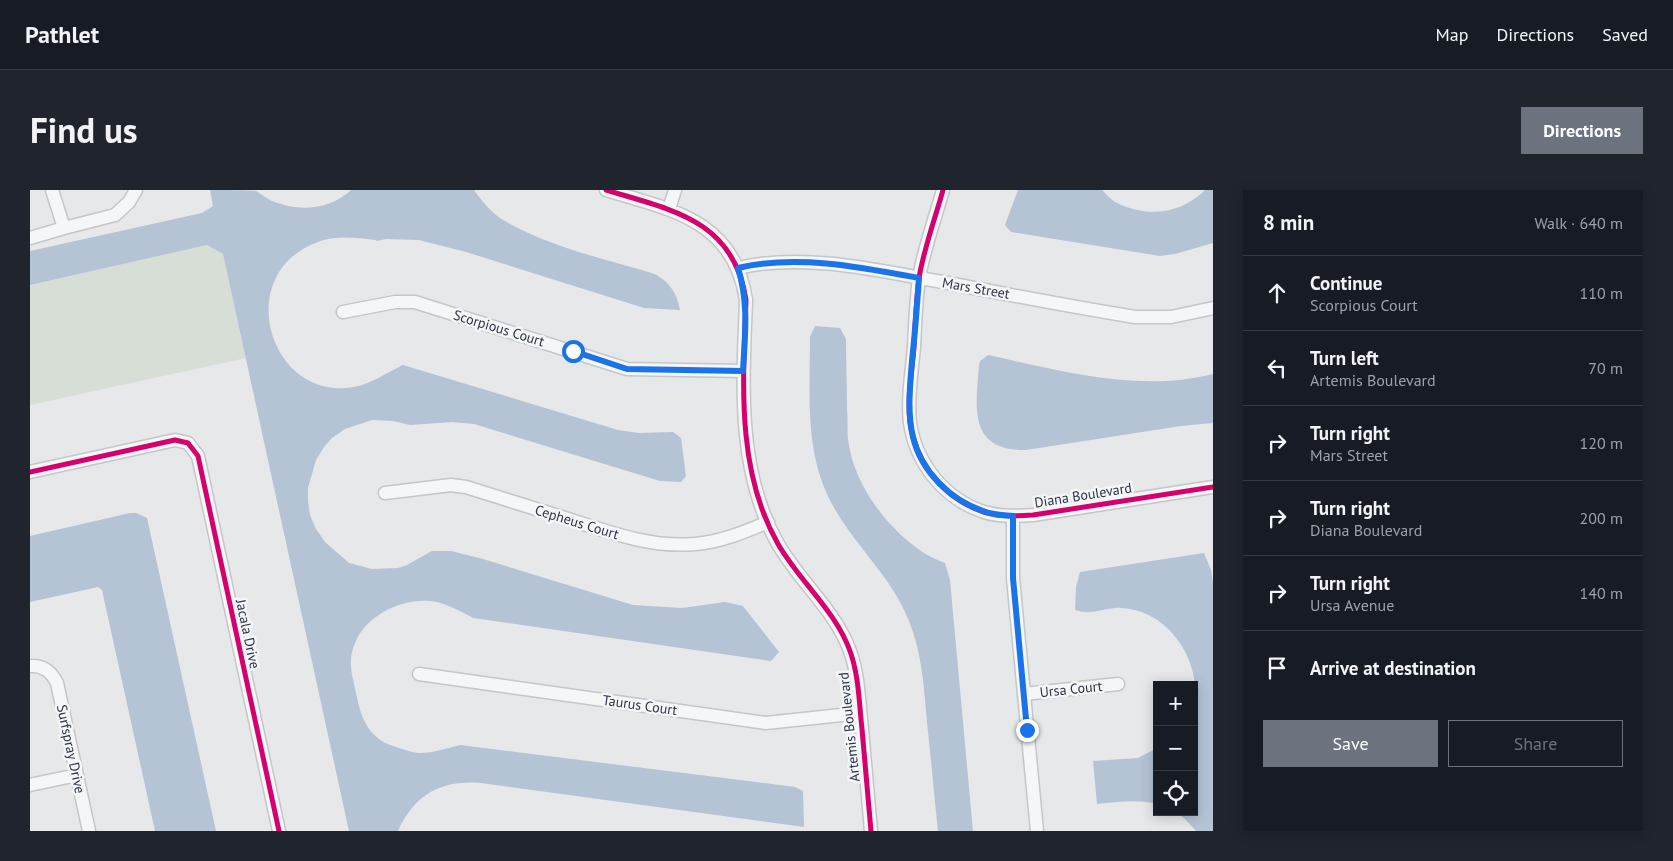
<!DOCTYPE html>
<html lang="en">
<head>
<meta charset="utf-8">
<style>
	body { margin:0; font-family:"PT Sans",sans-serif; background:#20242c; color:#f1f3f6 }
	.controls { position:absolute; right:15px; bottom:15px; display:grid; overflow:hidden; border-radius:0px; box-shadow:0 2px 12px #0003 }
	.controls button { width:45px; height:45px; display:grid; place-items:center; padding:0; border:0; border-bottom:1px solid #363941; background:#171b24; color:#f1f3f6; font:25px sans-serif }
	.stop { position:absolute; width:15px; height:15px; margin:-11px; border:4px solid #1a73e8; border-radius:50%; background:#fff }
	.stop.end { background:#1a73e8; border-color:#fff; box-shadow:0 1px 5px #0008 }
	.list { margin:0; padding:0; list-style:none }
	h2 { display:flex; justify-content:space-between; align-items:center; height:65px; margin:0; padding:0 20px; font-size:21px }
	h2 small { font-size:16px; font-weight:400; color:#9ea1a6 }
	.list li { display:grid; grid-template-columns:32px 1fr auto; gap:15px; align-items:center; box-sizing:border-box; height:75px; padding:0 20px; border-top:1px solid #363941 }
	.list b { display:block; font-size:19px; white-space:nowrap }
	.list p { margin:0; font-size:16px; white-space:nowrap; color:#9ea1a6 }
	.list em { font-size:16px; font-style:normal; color:#9ea1a6 }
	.actions { display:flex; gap:10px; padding:15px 20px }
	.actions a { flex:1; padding:11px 0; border:1px solid #6c737f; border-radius:0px; text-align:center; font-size:18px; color:#6c737f }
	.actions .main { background:#6c737f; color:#fff }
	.icon { flex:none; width:28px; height:28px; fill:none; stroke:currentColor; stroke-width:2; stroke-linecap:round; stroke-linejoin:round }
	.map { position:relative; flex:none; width:1183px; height:641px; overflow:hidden; border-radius:0px }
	header { display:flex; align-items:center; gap:30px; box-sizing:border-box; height:70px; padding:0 25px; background:#171b24; border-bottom:1px solid #363941 }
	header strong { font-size:24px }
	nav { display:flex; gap:28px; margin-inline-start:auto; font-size:18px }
	.intro { display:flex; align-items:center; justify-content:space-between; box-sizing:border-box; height:120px; padding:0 30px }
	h1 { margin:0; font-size:35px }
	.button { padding:12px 22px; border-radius:0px; background:#6c737f; color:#fff; font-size:18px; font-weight:700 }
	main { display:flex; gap:30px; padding:0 30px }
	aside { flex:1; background:#171b24; border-radius:0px; box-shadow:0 2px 12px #0003 }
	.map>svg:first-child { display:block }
</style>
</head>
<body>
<header>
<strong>Pathlet</strong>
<nav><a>Map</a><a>Directions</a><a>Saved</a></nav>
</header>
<div class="intro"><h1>Find us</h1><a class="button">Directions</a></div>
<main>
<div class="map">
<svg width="1183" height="641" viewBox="0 0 1183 641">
	<rect width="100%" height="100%" fill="#e6e8ea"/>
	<path fill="#d6ded6" d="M177 55 193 64 216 168 0 215V95Z"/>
	<path fill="#b4c4d5" d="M180 0C189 0 220 0 226 1 231 4 236 8 242 11 269 22 300 20 321 0H444C451 10 460 21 470 28 515 56 575 69 625 84 640 93 647 103 650 120L614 118 436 62 389 50 356 49 347 51 345 50C326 48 306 45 288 52 201 83 239 212 324 197 341 194 358 182 373 175L588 240 609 243 643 242 651 248 656 286 651 292 630 291 444 234 422 232 380 235 363 231 342 230 315 239 302 248 294 257 286 270 278 298V311L280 325 286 339 295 352 319 373 342 379 368 378 377 375 402 361H421L453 369 603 415 652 418 695 412 713 416 749 462 741 471 443 428C430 421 416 413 401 411 372 408 336 425 325 453 318 470 321 482 325 498 329 518 333 539 352 551 356 554 362 555 366 557 373 559 381 562 388 563 400 564 418 558 430 555L765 597 773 601 774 637 451 593C411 590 385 604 368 641H319L193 64 177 55 0 95V61L172 23 183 16Z
		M988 0H1072C1076 4 1081 10 1087 13 1117 28 1151 24 1175 0H1183V53L1145 64 1130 66 981 42 975 35Z
		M785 136 810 138 816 149C816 172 817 195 817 218 818 228 817 239 818 249 823 293 855 336 891 361 898 366 907 370 915 373L920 390 943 641H908C904 605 901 568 897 532 894 498 892 463 879 431 862 387 824 355 802 314 774 262 780 204 780 147Z
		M958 165C1031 181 1108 203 1183 184V233L1151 236 996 260C937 261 946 216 949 175L950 171Z
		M100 323H106L117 328 186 641H125L72 400 68 397 0 412V346Z
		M1174 363 1181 380 1183 393V641H1166L1155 629 1145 622H1164L1165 496C1162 457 1132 420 1091 418 1081 417 1070 422 1060 422 1055 423 1050 421 1045 420L1046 397 1050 382Z
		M1127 558V614C1107 609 1087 612 1067 614L1063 571 1108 568Z"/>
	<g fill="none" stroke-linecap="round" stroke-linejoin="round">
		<defs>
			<path id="minor" d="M22 0 34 38 85 25 99 12 106 0
				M576 0C642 20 704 30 716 110 713 192 706 280 748 354 770 392 805 420 820 461 829 486 829 513 832 539 835 573 838 607 841 641
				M913 0C905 29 894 58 889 88 886 111 885 134 884 157 882 181 877 208 880 233 886 273 914 309 954 322 970 327 987 326 1003 325L1183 297
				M639 19 645 0
				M0 48 34 38
				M708 78C775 62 851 81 918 93 980 105 1042 117 1105 127H1141L1183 118
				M313 122 365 112H385L597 179 713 181
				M0 282 145 250 158 253 168 266 249 641
				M355 303 421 295 436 297C470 308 504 318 538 329 579 342 621 358 665 354 690 352 715 342 738 332
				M983 326V388L1007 641
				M0 476C13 475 21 481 27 493L59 641
				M389 484 736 533 830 523
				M994 504 1088 494
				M0 595 47 585"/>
		</defs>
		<use href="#minor" stroke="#c4c6c8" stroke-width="15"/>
		<use href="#minor" stroke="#f5f6f7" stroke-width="12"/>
		<defs>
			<path id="cycleway" d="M576 0C642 20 704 30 716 110 713 192 706 280 748 354 770 392 805 420 820 461 829 486 829 513 832 539 835 573 838 607 841 641
				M913 0C905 29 894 58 889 88 886 111 885 134 884 157 882 181 877 208 880 233 886 273 914 309 954 322 970 327 987 326 1003 325L1183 297
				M0 282 145 250 158 253 168 266 249 641"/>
		</defs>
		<use href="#cycleway" stroke="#f4f6f9" stroke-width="8"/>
		<use href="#cycleway" stroke="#d6006c" stroke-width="5"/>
	</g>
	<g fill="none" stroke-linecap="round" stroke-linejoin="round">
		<path stroke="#1a73e8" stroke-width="6" d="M543 161 597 179 713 181C715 145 719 113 708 78 766 64 831 77 889 88 887 116 885 143 882 171 880 196 877 222 883 247 891 281 920 310 953 321 962 325 973 325 983 326V388L997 540"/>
	</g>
	<g text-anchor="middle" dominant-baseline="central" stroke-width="5" stroke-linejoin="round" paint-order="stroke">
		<g font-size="14" fill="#2b3445" stroke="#f4f6f9">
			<text transform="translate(946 98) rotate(10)">Mars Street</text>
			<text transform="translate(469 138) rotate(17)">Scorpious Court</text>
			<text transform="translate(1053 305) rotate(-9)">Diana Boulevard</text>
			<text transform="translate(547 332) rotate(17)">Cepheus Court</text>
			<text transform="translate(218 444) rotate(78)">Jacala Drive</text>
			<text transform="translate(1041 499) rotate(-6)">Ursa Court</text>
			<text transform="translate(610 515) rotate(8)">Taurus Court</text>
			<text transform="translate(819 537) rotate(-96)">Artemis Boulevard</text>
			<text transform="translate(41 559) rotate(78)">Surfspray Drive</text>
		</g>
	</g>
</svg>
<div class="controls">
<button>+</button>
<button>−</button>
<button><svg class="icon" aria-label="locate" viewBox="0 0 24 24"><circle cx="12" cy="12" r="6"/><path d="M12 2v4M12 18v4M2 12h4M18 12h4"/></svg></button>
</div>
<div class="stop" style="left:543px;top:161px"></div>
<div class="stop end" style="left:997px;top:540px"></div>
</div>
<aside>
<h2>8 min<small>Walk · 640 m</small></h2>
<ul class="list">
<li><svg class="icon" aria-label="ahead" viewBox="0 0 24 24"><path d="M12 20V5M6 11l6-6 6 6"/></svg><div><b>Continue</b><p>Scorpious Court</p></div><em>110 m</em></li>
<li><svg class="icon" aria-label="left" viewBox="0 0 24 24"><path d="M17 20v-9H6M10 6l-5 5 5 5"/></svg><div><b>Turn left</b><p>Artemis Boulevard</p></div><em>70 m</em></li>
<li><svg class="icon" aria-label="right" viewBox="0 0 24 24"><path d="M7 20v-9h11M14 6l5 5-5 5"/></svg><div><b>Turn right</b><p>Mars Street</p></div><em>120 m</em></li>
<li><svg class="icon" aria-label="right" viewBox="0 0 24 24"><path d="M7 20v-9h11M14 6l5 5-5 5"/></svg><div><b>Turn right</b><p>Diana Boulevard</p></div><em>200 m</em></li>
<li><svg class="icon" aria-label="right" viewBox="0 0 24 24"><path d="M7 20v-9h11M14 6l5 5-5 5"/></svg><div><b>Turn right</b><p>Ursa Avenue</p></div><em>140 m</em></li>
<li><svg class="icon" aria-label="arrive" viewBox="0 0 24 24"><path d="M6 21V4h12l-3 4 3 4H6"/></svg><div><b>Arrive at destination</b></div></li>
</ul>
<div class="actions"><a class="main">Save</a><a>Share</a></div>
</aside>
</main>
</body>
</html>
